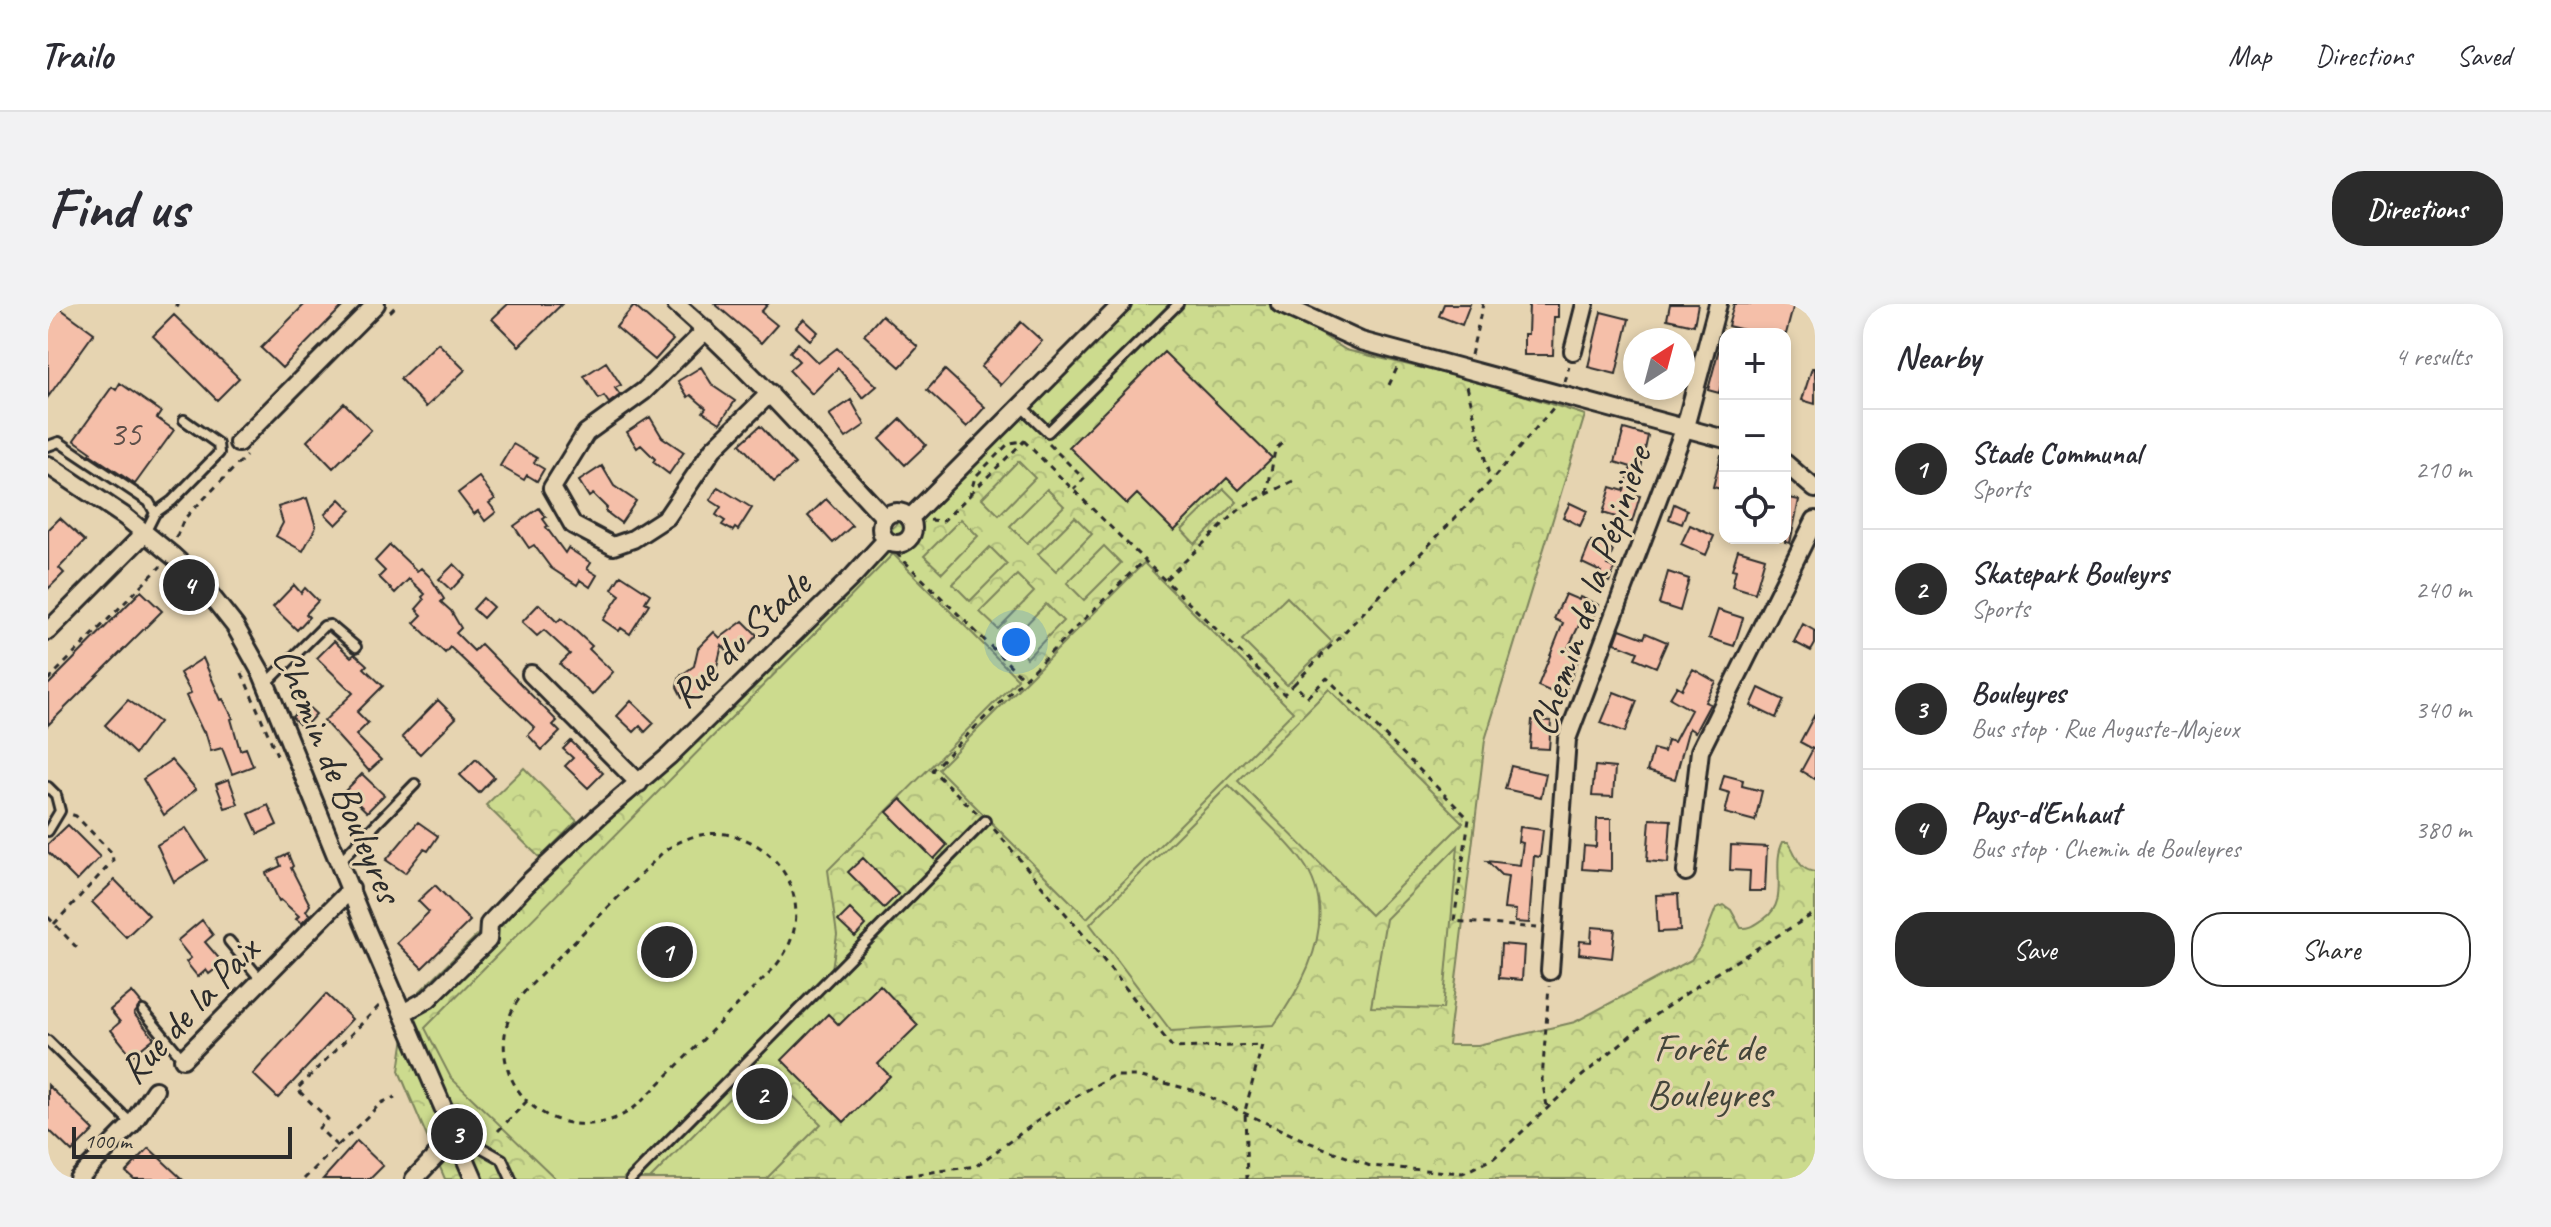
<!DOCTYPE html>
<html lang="en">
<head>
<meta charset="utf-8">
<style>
	body { margin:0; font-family:Caveat,sans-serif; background:#f2f2f3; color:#2b2b33 }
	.controls { position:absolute; right:24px; top:24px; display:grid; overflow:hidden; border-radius:16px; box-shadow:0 4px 12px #0003 }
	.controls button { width:72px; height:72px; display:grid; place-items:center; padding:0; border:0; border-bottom:2px solid #e1e1e2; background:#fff; color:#2b2b33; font:40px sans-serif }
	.compass { position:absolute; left:1575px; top:24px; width:72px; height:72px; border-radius:50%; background:#fff; box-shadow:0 4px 12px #0003; rotate:36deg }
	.scale { position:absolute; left:24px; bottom:20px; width:220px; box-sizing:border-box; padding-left:8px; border:4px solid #2b2b2b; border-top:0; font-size:22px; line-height:28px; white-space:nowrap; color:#2b2b2b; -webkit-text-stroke:6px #e6d4b1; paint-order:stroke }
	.you { position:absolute; left:968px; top:338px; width:28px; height:28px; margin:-20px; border:6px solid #fff; border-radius:50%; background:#1a73e8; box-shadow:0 0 0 12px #1a73e833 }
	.badge { display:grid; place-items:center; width:52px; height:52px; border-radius:50%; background:#2b2b2b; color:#fff; font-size:26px; font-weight:700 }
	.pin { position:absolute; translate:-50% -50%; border:4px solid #fff; box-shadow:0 2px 8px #0006 }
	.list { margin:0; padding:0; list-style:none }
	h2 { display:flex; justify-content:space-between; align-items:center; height:104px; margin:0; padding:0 32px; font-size:34px }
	h2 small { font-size:26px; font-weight:400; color:#7c7c81 }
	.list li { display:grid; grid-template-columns:52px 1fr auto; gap:24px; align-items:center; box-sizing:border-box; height:120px; padding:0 32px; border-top:2px solid #e1e1e2 }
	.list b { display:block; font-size:30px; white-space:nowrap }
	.list p { margin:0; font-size:26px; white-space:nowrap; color:#7c7c81 }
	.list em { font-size:26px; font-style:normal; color:#7c7c81 }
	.actions { display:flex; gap:16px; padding:24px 32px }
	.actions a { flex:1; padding:18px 0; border:2px solid #2b2b2b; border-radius:32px; text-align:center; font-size:28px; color:#2b2b2b }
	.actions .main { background:#2b2b2b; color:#fff }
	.icon { flex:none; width:44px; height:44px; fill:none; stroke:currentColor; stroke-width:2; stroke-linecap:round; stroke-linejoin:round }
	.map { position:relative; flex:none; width:1767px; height:875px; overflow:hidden; border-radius:32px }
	header { display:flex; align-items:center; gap:48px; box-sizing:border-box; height:112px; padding:0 40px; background:#fff; border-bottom:2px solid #e1e1e2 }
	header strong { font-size:38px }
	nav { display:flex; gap:44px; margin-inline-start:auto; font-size:28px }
	.intro { display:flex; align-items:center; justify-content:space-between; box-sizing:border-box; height:192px; padding:0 48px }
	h1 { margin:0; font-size:56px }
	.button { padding:20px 36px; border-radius:32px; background:#2b2b2b; color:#fff; font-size:28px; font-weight:700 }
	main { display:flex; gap:48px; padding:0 48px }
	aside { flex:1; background:#fff; border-radius:32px; box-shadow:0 4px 12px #0003 }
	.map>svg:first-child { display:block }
</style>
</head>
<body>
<header>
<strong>Trailo</strong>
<nav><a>Map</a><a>Directions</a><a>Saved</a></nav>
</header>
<div class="intro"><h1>Find us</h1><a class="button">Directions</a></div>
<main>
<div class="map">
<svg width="1767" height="875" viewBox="0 0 1767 875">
	<defs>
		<pattern id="forest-crowns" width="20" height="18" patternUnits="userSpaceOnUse" patternTransform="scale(2)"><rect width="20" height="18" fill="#ccdb8e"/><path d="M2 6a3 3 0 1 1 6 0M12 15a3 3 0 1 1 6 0" fill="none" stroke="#afbc7b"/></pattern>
	</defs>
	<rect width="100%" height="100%" fill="#e6d4b1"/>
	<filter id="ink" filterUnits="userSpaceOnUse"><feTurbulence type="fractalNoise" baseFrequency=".0125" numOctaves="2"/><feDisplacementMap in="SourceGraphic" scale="16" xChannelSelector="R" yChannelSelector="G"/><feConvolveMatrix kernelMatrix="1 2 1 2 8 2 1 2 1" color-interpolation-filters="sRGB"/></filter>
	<g filter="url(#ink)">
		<path fill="url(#forest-crowns)" stroke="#7c835c" stroke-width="2" d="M1073 0H1226L1298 46 1441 80 1537 111 1437 436 1400 741H1430L1527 718 1643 656 1654 640 1668 604 1676 601 1683 606 1693 624C1703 625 1708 620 1716 615 1743 597 1722 562 1735 538H1740C1750 551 1748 565 1767 568V875H397L351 767 361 698Z
			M476 464 529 517 492 554 438 501Z"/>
		<path fill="#ccdb8e" stroke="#7c835c" stroke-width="2" d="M970 157 987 174 951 211 934 194Z
			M999 185 1016 202 979 239 962 222Z
			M1176 185 1189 198 1147 240 1134 226Z
			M1027 213 1044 230 1008 267 990 250Z
			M913 215 930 232 894 269 876 252Z
			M1056 242 1073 259 1036 296 1019 279Z
			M942 243 959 260 922 297 905 280Z
			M845 250 970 375 780 566 789 631 784 665 575 875H508L403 774 377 724Z
			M1096 259 1245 408 1039 614 890 465Z
			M969 271 986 288 950 325 932 308Z
			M1239 293 1284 338 1239 381 1194 336Z
			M998 300 1015 317 979 354 962 337Z
			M1281 385 1415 519 1323 611 1190 477Z
			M1181 481C1203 504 1235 531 1254 557 1293 611 1259 676 1226 721L1123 727 1042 620Z
			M1410 542 1395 705 1323 703 1338 615Z
			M714 761 773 820 718 875H602Z"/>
		<path fill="#f5bfa9" stroke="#2b2b2b" stroke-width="2" d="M0 0H6L46 29 0 93Z
			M257 0H297L234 64 213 44Z
			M460 0H514L471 42 444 15Z
			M667 0H720L713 8 729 21 713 39Z
			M1396 0H1422L1414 21 1391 12Z
			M1481 0H1510V13H1506L1505 51H1476V30H1480Z
			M1622 0H1650L1646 21 1619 15Z
			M1686 0H1746L1738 30H1703L1704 28 1680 22Z
			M586 2 625 36 607 56 568 23Z
			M1553 8 1581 15 1568 70 1540 63Z
			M126 11 191 74 169 96 105 32Z
			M834 11 870 43 852 63 816 31Z
			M756 15 770 28 762 36 748 23Z
			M973 18 994 37 953 81 933 63Z
			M1673 37H1677V65L1671 89 1660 86Z
			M390 39 417 66 378 103 352 75Z
			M750 39 770 59 789 44 829 82 815 94 790 64 764 90 741 66 751 57 742 48Z
			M1116 48 1224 154 1191 186 1179 174 1126 227 1089 190 1079 200 1021 143Z
			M558 58 573 81 567 84 572 91 561 99 556 92 551 95 536 72Z
			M653 63 665 82 687 97 672 119 655 108 658 104 643 91 640 93 630 77Z
			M1764 64H1767V100L1754 96Z
			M897 66 937 103 919 123 879 86Z
			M72 79 113 108 109 114 126 126 87 180 42 150 43 148 26 136 64 83 68 86Z
			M803 96 817 121 798 134 781 111Z
			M296 99 323 126 285 164 259 137Z
			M602 113 614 133 636 148 621 170 605 158 607 155 593 141 589 144 579 128Z
			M853 115 878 141 857 161 832 135Z
			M712 122 747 160 726 178 692 140Z
			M1576 125 1600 132 1587 191 1592 192 1584 218 1555 209 1563 183 1576 187 1583 163 1567 158Z
			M465 140 489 154 486 159 496 165 489 177 479 171 476 176 452 162Z
			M1673 151H1677V186L1665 183Z
			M554 162 566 182 588 197 573 219 557 207 559 204 545 190 541 193 531 177Z
			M431 173 447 195 441 199 448 208 437 217 430 207 426 210 410 189Z
			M670 183 704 204 690 226 687 224 685 227 674 221 677 217 668 211 673 203 662 196Z
			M1737 193 1751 196 1742 239 1737 238Z
			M259 194 268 223 255 247 228 232 235 219 230 203Z
			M292 195 303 206 288 221 277 210Z
			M778 195 804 222 785 239 760 212Z
			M1522 199 1539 207 1532 222 1515 213Z
			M1626 200 1639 206 1634 220 1621 215Z
			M491 204 498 213 495 215 500 222 498 223 517 249 520 244 543 259 539 265 549 271 542 283 532 276 529 281 503 264 486 241 481 244 466 222Z
			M12 214 37 237 11 264 16 269 0 285V226Z
			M1642 221 1666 232 1658 251 1633 240Z
			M1543 237 1565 247 1559 261 1567 264 1561 278 1550 273 1553 268 1534 259Z
			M342 241 369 267 373 264 382 273 396 295 393 298 403 307 413 324 408 329 426 347 433 340 509 417 505 421 512 428 494 446 480 431 487 424 402 343 397 349 366 319 374 311 368 305 376 296 374 293 377 290 361 275 347 289 331 273 337 267 327 257Z
			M1690 246 1717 254 1707 289 1684 282 1688 266 1684 265Z
			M406 260 417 271 403 286 391 275Z
			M1620 268 1641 275 1632 307 1611 300Z
			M573 271 602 290 597 298 601 300 582 330 573 324 571 327 555 316 572 291 564 285Z
			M246 281 253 289 257 284 270 297 258 310 261 313 249 326 225 303Z
			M93 287 114 307 0 421V381Z
			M1517 290 1531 296 1532 293 1551 301 1544 317 1535 313 1520 344 1533 349 1515 393 1490 382 1515 319 1506 315Z
			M435 294 445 303 435 314 425 305Z
			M491 300 509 318 513 314 530 329 544 342 541 345 565 368 544 391 512 360 522 350 496 326 489 332 474 318Z
			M1670 306 1695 314 1686 342 1661 334Z
			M695 317 709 331 688 355 674 341 665 379 658 377 655 390 645 396 634 393 629 383 632 372 646 362 650 344 666 328 672 334Z
			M1755 320 1767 327V340L1763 347 1746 338Z
			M1572 325 1596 334 1598 329 1619 338 1608 363 1587 354 1590 348 1567 339Z
			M286 337 303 353 307 350 319 361 316 364 335 382 309 408 320 419 308 431 333 456 321 467 276 417 305 389 269 354Z
			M155 354 173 396 175 395 185 414 183 415 192 446 198 444 205 462 184 470 174 444 163 447 157 427 155 428 138 392 143 389 132 369Z
			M1645 365 1668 378 1657 398 1662 400 1647 428 1641 424 1627 475 1599 467 1605 445 1616 448 1619 436 1626 438 1643 406 1622 394 1629 382 1634 385Z
			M1711 384 1736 396 1728 414 1703 402Z
			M1566 388 1589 397 1577 428 1553 419Z
			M80 396 111 418 87 450 57 421Z
			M390 396 408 414 372 450 354 433Z
			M583 397 606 419 597 428 592 422 586 428 569 412Z
			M257 400 268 410 255 424 244 413Z
			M1767 410V475L1753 467 1765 445 1752 438Z
			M1484 416 1503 417 1501 445 1482 444Z
			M523 437 555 469 540 484 517 462 525 454 515 445Z
			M428 455 446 473 431 489 412 471Z
			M123 456 148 485 116 511 95 475Z
			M1463 462 1498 470 1493 493 1457 485Z
			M1547 462 1567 464 1565 493 1544 492Z
			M314 470 336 491 319 508 297 487Z
			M1676 471 1695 476 1694 482 1714 487 1707 517 1677 509 1682 489 1672 486Z
			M181 475 190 500 177 504 168 480Z
			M853 495 899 541 886 555 839 508Z
			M220 501 229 521 210 530 201 510Z
			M1549 515H1563V567L1534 565 1536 542 1548 543Z
			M1602 515 1623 516 1620 559 1599 557Z
			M370 518 390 532 380 547 376 545 357 569 338 556Z
			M20 521 52 553 29 577 0 548V540Z
			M1472 523 1495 526 1492 553 1486 552 1481 619 1467 618 1468 606 1456 605 1460 572 1453 571 1439 557 1472 561 1475 539 1470 538Z
			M138 524 159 556 126 578 109 541Z
			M1683 541 1719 543 1717 587H1701L1702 567 1682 566Z
			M240 550 245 562 243 564 262 601 258 607 262 611 254 619 248 615 251 612 233 596 231 597 218 569 233 562 230 555Z
			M815 554 850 590 836 604 800 568Z
			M67 576 101 611 78 633 44 598Z
			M387 581 422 617 374 664 349 639 381 608 370 597Z
			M1630 590 1632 627 1610 628 1608 591Z
			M802 605 818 621 807 633 790 617Z
			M154 616 165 631 157 638 175 659 161 670 158 666 150 673 138 658 143 654 129 637Z
			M1544 623 1567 625 1564 654 1531 650 1532 637 1543 638Z
			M1453 640 1476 642 1474 676 1451 674Z
			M832 681 870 721 830 760 842 772 796 818 734 756 780 710 791 721Z
			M84 688 94 700 86 710 106 734 84 752 63 726 72 718 62 706Z
			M278 690 304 715 230 794 205 770Z
			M0 781 46 826 24 848 0 825Z
			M309 837 335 862 322 875H275Z
			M101 844 134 875H86L78 868Z"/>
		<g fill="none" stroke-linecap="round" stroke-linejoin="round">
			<defs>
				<path id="lane" d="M974 103 1000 128 1130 0
					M0 142 11 138 101 198 107 209 97 229
					M107 209 124 197 171 149 170 140 136 116
					M219 379 276 322 282 321 308 343
					M0 483 8 491 12 507 0 527
					M292 557 367 480
					M181 637 213 676
					M95 707 135 755
					M0 737 84 820
					M411 831 454 855 463 875
					M583 875 937 517"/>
				<path id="street" d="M628 0C703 65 768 141 836 213
					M1232 0 1313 37 1677 135
					M658 26 596 87 538 129 504 184 525 221 565 242 585 235 619 213 665 145 722 89
					M1525 47 1537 0
					M190 139 328 0
					M1737 159 1767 185
					M0 161 76 212 125 252 149 274 187 322 214 370 316 620 426 875
					M833 224a16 16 0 1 1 32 0a16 16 0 1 1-32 0Z
					M862 214 1074 0
					M0 327 97 229
					M483 370 591 479
					M1638 568 1652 447 1767 216
					M1502 667 1519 435 1637 123 1670 0
					M355 709 380 695 440 636 441 620 479 580 550 513 621 452 805 272 838 236
					M135 755 303 585
					M30 875 84 820 107 786
					M366 875 409 830"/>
			</defs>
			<use href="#lane" stroke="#2b2b2b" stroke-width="14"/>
			<use href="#street" stroke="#2b2b2b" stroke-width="22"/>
			<path stroke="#2b2b2b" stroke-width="3" stroke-dasharray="6 6" stroke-linecap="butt" d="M127 0 131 3
				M342 8 350 0
				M1423 51 1435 0
				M1517 78 1521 62
				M1341 81 1350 62
				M1419 82 1442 175
				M1001 140 1036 175 1026 185
				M922 190 976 137
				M1219 190 1227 146 1236 137
				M882 216 895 217 922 191 927 173 961 139 976 137 1102 262 1236 390 1246 380 1259 393 1279 374 1421 515 1406 617 1489 624
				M128 234 136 215 198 152
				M848 249 976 375
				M1118 275 1194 203 1245 177
				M194 369 229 451
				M0 376 113 262
				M1246 380 1443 177 1506 103
				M929 509 884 466 1096 256
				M946 525 1039 635 1125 744 1214 741 1197 807 1199 875
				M0 613 31 646
				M6 620 65 557 64 549 28 512 22 510
				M1499 802 1494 776 1501 682
				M450 827 479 797C511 828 560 828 593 798L725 665C793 589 695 486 614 549L480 684C449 716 448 765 479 797
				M289 842 271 824 280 815 249 785 334 699
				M0 861 10 872
				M256 875 333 799 347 793
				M834 875 928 862 1002 808 1034 789 1064 772H1090L1148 787 1260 838 1322 862 1415 869 1446 854 1534 772 1607 711 1665 671 1767 609"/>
			<use href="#lane" stroke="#e6d4b1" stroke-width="8"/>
			<use href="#street" stroke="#e6d4b1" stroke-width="16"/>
		</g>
	</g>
	<g text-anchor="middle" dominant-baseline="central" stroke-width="6" stroke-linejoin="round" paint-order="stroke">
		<g font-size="36" fill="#5e504a">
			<text x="77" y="130">35</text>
		</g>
		<g font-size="40" fill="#2b2b2b" stroke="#e6d4b1">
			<text transform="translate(1542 287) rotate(-71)">Chemin de la Pépinière</text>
			<text transform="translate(692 335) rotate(-44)">Rue du Stade</text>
			<text transform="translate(290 471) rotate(67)">Chemin de Bouleyres</text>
			<text transform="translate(141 706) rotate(-47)">Rue de la Paix</text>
		</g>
		<g font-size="40" fill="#43453a" stroke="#e6d4b1">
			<text x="1661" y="744">Forêt de<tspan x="1661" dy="46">Bouleyres</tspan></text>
		</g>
	</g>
</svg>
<div class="controls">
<button>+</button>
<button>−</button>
<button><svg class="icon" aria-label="locate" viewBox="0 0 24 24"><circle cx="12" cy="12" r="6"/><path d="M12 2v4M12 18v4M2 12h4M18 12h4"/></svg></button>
</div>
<svg class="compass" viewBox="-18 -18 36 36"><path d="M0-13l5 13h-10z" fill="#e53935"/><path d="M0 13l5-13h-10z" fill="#7c7c81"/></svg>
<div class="scale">100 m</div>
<div class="you"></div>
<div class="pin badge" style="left:619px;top:648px">1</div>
<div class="pin badge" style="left:714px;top:790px">2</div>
<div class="pin badge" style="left:409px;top:830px">3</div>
<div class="pin badge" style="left:141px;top:281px">4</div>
</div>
<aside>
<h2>Nearby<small>4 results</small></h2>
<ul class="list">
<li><span class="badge">1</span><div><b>Stade Communal</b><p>Sports</p></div><em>210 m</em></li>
<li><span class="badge">2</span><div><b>Skatepark Bouleyrs</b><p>Sports</p></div><em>240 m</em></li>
<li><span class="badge">3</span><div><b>Bouleyres</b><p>Bus stop · Rue Auguste-Majeux</p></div><em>340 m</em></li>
<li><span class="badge">4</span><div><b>Pays-d'Enhaut</b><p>Bus stop · Chemin de Bouleyres</p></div><em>380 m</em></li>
</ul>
<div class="actions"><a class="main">Save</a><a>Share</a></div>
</aside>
</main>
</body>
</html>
